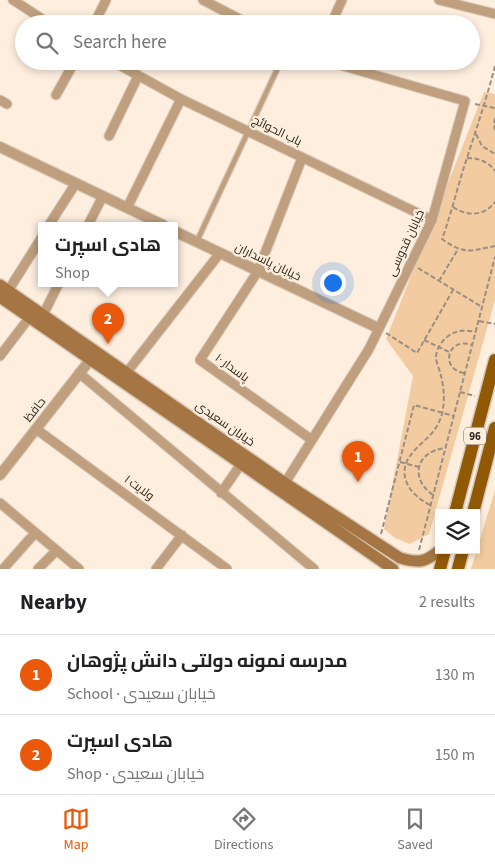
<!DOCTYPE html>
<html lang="en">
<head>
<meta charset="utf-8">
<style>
	body { margin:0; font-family:"Source Sans 3",Cairo,sans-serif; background:#f6f6f6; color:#202124 }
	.controls { position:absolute; right:15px; bottom:15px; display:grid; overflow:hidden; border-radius:0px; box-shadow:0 2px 8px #0003 }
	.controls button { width:45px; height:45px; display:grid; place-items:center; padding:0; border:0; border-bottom:1px solid #e0e0e0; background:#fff; color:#202124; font:25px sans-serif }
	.you { position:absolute; left:332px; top:282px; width:18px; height:18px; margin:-12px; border:4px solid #fff; border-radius:50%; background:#1a73e8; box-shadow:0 0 0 8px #1a73e833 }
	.badge { display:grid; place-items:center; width:32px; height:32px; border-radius:50%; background:#ea580c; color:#fff; font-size:16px; font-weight:700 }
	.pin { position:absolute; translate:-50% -41px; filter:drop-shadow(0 1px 2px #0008) }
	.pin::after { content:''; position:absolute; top:26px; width:18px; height:15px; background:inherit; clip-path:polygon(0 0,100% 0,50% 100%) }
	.popup { position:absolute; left:38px; top:222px; width:140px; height:65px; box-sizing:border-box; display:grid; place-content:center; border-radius:0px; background:#fff; filter:drop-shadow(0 1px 4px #0005); font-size:16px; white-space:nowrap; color:#757577 }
	.popup b { font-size:19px; color:#202124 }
	.popup::after { content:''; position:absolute; left:50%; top:100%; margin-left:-10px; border:10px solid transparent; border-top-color:#fff }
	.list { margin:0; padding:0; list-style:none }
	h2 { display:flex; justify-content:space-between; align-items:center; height:65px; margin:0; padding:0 20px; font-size:21px }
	h2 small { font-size:16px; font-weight:400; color:#757577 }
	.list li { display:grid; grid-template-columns:32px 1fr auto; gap:15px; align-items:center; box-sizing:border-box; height:80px; padding:0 20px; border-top:1px solid #e0e0e0 }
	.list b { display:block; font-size:19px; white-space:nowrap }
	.list p { margin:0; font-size:16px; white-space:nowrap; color:#757577 }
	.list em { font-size:16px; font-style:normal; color:#757577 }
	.icon { flex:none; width:28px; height:28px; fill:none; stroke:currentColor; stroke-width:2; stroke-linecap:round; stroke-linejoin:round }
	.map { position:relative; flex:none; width:495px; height:569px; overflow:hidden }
	.search { position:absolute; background:#fff; box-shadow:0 2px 8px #0003; left:15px; right:15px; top:15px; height:55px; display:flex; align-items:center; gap:12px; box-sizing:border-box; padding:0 18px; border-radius:28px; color:#757577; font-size:19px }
	.sheet { height:225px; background:#fff }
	nav { display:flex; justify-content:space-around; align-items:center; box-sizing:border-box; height:70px; border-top:1px solid #e0e0e0; background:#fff; font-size:14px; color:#757577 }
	nav a { display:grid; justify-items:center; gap:2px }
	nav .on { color:#ea580c }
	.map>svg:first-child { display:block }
</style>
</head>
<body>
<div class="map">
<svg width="495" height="569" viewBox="0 0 495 569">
	<rect width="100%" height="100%" fill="#fdeede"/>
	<path fill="#f3cba1" d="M484 92 495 94V300L429 534 410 544 395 538 384 529 413 376 386 339Z
		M495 490V569H471Z"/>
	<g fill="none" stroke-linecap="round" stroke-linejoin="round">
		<defs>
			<path id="service" d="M197 241 281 61"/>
			<path id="minor" d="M13 0 50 24
				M203 0 249 24
				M439 0 495 14
				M94 24 106 0
				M331 24 342 0
				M112 61 181 99 432 220
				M56 95 75 61
				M0 100 7 104
				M109 136 138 76
				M302 158 258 271 200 360 312 440
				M127 208 181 99
				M49 225 76 183
				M88 225 103 196
				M8 291 42 237
				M43 315 59 283
				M0 356 29 318
				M127 372 220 253
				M79 373 314 569
				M36 429 227 569
				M285 483 369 349 432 220 465 101 326 61
				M221 493 241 464
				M0 503 79 569
				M4 568 35 533
				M38 569 56 551
				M156 569 182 535"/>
			<path id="tertiary" d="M0 147 163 225
				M174 231 378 328
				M0 475 90 360"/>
			<path id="secondary" d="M0 285 285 483 400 558C418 563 425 563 440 550
				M0 297 393 569"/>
			<path id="primary" d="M455 513 495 360
				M473 513 495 428
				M440 569 445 550
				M458 569 463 550"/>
		</defs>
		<use href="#service" stroke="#d8cabb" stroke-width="7"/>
		<use href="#minor" stroke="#d8cabb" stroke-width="11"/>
		<use href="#tertiary" stroke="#d8cabb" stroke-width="12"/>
		<use href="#secondary" stroke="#d8cabb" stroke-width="14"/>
		<use href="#primary" stroke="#d8cabb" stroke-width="15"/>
		<path stroke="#9b8f82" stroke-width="2" stroke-dasharray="5 2.5" stroke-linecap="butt" d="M495 66C487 97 477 127 467 158 458 184 452 212 442 239 464 255 470 251 495 246
			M475 104 495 108
			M495 118 494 123 495 132
			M476 134 482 146 495 154
			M467 158C478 158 488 161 495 171
			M453 207C468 217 484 216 495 202
			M418 268 482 307
			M439 281 458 249
			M479 321 495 324
			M386 333 417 353 453 290
			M424 340 449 352
			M464 373C439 369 448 336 472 345
			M460 392 475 396
			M400 462 419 467
			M433 495C409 478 416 451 446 448
			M430 505C414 497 397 480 408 459 419 441 435 438 442 414 445 402 444 387 441 376 440 370 436 363 436 357 437 344 448 333 460 331 465 330 471 331 476 332
			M381 534 414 405 454 416
			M419 550 495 257"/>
		<use href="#service" stroke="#bf9f7e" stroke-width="4.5"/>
		<use href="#minor" stroke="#bf9f7e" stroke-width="9"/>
		<use href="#tertiary" stroke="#bf9f7e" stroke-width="10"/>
		<use href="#secondary" stroke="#a57643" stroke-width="11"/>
		<use href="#primary" stroke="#915904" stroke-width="12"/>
	</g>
	<g text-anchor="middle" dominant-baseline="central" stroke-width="4.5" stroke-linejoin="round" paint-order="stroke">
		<rect fill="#fdeede" stroke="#6d6156" stroke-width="1" x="464" y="427.5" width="22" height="17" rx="4"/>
		<g font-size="11" font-weight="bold" fill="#2f251b">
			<text x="475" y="436">96</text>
		</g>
		<g font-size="12" fill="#2f251b" stroke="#fdeede">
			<text transform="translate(277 131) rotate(26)">باب الحوائج</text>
			<text transform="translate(406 243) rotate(-65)">خیابان قدوسی</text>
			<text transform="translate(268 262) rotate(26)">خیابان پاسداران</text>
			<text transform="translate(232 368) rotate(36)">پاسدار ۱۰</text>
			<text transform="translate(35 410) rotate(-52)">حافظ</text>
			<text transform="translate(225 424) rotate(35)">خیابان سعیدی</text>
			<text transform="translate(139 488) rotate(36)">ولایت ۱</text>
		</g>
	</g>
</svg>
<div class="controls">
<button><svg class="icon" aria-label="layers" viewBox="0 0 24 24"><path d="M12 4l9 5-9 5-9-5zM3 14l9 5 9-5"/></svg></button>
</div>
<div class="you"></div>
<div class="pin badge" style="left:358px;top:482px">1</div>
<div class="pin badge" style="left:108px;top:344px">2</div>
<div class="popup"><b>هادی اسپرت</b>Shop</div>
<div class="search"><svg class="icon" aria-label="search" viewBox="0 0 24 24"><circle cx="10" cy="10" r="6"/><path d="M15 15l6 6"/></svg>Search here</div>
</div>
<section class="sheet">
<h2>Nearby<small>2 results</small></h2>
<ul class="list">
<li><span class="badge">1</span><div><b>مدرسه نمونه دولتی دانش پژوهان</b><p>School · خیابان سعیدی</p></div><em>130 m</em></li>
<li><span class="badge">2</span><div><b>هادی اسپرت</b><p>Shop · خیابان سعیدی</p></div><em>150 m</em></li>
</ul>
</section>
<nav>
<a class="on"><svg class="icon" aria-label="map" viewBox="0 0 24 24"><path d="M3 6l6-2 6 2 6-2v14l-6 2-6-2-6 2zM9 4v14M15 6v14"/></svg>Map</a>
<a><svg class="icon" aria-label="directions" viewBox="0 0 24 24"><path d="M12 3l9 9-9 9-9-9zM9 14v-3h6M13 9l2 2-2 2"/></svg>Directions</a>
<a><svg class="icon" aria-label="saved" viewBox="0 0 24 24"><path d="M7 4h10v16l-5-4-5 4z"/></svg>Saved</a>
</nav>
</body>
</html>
